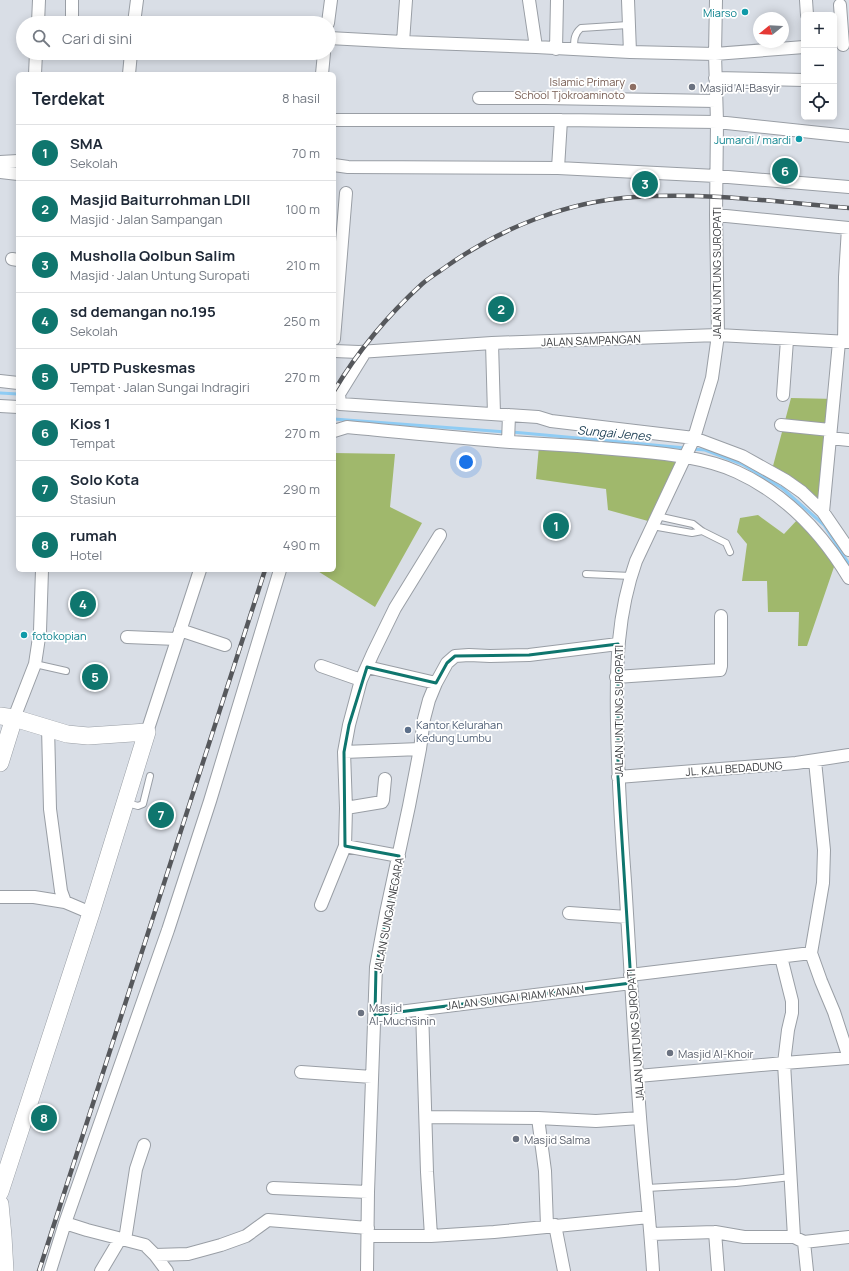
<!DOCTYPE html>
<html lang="id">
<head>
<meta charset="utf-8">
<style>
	body { margin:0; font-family:Manrope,sans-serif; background:#f2f2f3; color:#1f2937 }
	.controls { position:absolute; right:12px; top:12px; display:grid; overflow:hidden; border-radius:6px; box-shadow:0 2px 10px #0003 }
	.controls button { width:36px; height:36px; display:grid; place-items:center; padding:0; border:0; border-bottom:1px solid #e0e1e3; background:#fff; color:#1f2937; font:20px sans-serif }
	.compass { position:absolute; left:753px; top:12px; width:36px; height:36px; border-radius:50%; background:#fff; box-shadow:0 2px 10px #0003; rotate:252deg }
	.you { position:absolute; left:466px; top:462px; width:14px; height:14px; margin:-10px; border:3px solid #fff; border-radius:50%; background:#1a73e8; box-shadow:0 0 0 6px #1a73e833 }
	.badge { display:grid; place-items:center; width:26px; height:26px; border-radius:50%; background:#0f766e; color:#fff; font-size:13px; font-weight:700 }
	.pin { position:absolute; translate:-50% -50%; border:2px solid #fff; box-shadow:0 1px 4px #0006 }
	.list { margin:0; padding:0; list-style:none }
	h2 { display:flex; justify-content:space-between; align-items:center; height:52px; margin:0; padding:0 16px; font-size:17px }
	h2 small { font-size:13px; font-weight:400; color:#747a83 }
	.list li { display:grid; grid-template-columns:26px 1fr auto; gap:12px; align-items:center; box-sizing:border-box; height:56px; padding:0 16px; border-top:1px solid #e0e1e3 }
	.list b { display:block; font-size:15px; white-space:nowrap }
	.list p { margin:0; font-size:13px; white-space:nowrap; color:#747a83 }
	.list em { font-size:13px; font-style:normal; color:#747a83 }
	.icon { flex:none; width:22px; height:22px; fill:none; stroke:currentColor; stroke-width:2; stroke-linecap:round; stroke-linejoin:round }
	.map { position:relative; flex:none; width:849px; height:1271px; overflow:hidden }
	.search { position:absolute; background:#fff; box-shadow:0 2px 10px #0003; left:16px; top:16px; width:320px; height:44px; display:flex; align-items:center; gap:10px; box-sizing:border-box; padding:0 14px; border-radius:22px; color:#747a83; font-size:15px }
	.panel { position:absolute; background:#fff; box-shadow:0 2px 10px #0003; left:16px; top:72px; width:320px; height:500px; border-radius:6px }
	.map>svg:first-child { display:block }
</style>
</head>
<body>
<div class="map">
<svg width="849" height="1271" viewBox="0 0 849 1271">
	<rect width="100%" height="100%" fill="#d9dee6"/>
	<path fill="#a0b86c" d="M791 398 836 399 821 500 773 466Z
		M539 446 678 461 648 521 608 510 606 489 536 479Z
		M334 453 395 454 390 507 422 523 375 607 316 570H334Z
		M758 515 784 534 798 519 835 564 807 646H798L799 612H768L767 581H742L747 544 737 532 740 518Z"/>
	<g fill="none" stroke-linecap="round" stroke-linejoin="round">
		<path stroke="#8fccf4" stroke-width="3" d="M0 393 18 394
			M334 419 506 432
			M512 432 686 448
			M693 449 705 450 742 464 782 488 824 525 849 564"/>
		<defs>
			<path id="lane" d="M574 49C574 40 574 34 581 28L628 25
				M657 516 693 524 702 531 726 543 730 552
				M652 526 692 533 702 531
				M586 574 631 576
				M35 664 66 671
				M127 803 138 806 143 804 150 776
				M647 1188 736 1183 791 1177"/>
			<path id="street" d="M529 0 536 47
				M628 0 630 52
				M806 0 807 15
				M840 5 843 45
				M38 23 39 0
				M72 23V0
				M134 23 137 0
				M328 23 331 0
				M329 38 403 42 536 47 630 52 715 54 804 47
				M403 42 406 0
				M556 49 557 0
				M35 74 36 53
				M129 74 131 53
				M322 74 324 53
				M715 78 804 80
				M479 98H544L716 101
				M334 120H561L717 122 849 136
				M0 162 18 161
				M334 165 348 167 558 168 716 176 849 187
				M558 168 561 120
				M0 172 18 174
				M716 215 849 228
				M12 259 18 260
				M334 339 346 193
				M844 342 845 277 848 228
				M492 343 494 414
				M334 351 359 352 492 343 718 335 849 342
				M365 352 339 394 340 404 538 417 551 421 694 438 742 456 785 480 802 492 823 512 849 550
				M0 381 18 383
				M783 395 787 340
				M0 406 18 407
				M781 425 830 430
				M334 431 347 427C401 432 456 438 510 442 552 444 594 447 636 451 669 454 707 458 737 472 785 494 822 533 849 578
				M830 438 849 440
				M508 442 509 415
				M823 512 839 342
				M180 630 225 645
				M127 637 177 639
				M321 666 361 680
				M367 667 436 683
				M616 677 720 670 721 666V616
				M14 718 35 664 40 631 42 570
				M48 727 50 809 61 891 65 902 91 913
				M147 732 200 570
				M344 752 420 749
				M815 761 824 850 823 883 811 953 821 981 834 1012 849 1058
				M618 777 796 763 849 755
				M346 808 382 802 383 800 385 779
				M399 856 345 846 346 808 344 752 349 725 361 680 373 653 395 608 440 535
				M0 897H34L65 902
				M321 905 345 846
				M569 913 627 917
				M781 957 792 1001V1013L788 1030 784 1063 794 1237
				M630 975 811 953
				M422 1009 427 1172 431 1236
				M375 1015 631 983
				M301 1072 372 1077
				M638 1076 784 1063 849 1058
				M426 1117 538 1118 596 1121 640 1118
				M538 1118 545 1171 547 1226
				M273 1188 368 1192
				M555 1225 564 1271
				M715 1232 718 1271
				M651 1234 715 1232 744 1237H794L804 1242 849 1237
				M368 1236H431L494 1232 649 1217
				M125 1240 136 1169 144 1145
				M804 1242 807 1271
				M155 1255 188 1254 221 1245 246 1236 268 1220 368 1228
				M50 1271 65 1223
				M101 1271 120 1239
				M167 1271 155 1255 145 1245 87 1230 65 1223 168 930 210 801 280 570
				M367 1271 368 1192 376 967 386 913 409 806 420 749 424 719 429 700 436 683 447 663 455 656 469 655 490 656 529 655 618 644
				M653 1271C650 1220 644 1169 640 1117 634 1039 630 960 625 881 621 828 618 776 617 723 616 667 617 614 636 561L694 438 712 378 718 335 716 215 717 122 715 54 716 0"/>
			<path id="secondary" d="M0 716 14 718 67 734 88 736 147 732 91 913 0 1192
				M0 763 14 718
				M0 1204 3 1236 5 1271"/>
		</defs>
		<use href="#lane" stroke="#999ea5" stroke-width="8"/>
		<use href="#street" stroke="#999ea5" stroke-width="14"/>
		<use href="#secondary" stroke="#999ea5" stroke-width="18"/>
		<path stroke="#a1a4ab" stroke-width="2" stroke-dasharray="3 3" stroke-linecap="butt" d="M173 817 178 819"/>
		<use href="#lane" stroke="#fff" stroke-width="6"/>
		<use href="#street" stroke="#fff" stroke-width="12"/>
		<use href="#secondary" stroke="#fff" stroke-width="17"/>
		<defs>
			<path id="rail" d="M334 391C358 351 388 315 422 284 430 277 439 272 447 266 501 228 568 201 635 197 706 192 778 202 849 208
				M39 1271 265 570"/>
		</defs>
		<use href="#rail" stroke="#56585c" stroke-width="4.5"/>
		<use href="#rail" stroke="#fff" stroke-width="3" stroke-dasharray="9" stroke-linecap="butt"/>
	</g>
	<path fill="none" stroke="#0f766e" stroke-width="3" stroke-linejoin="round" d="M618 644V777L631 983 375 1015 376 967 399 856 345 846 344 752 349 725 367 667 436 683 447 663 455 656 529 655Z"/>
	<g fill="#0f9aa8" stroke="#fff" stroke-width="1.5">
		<circle cx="745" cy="12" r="4"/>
		<circle cx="799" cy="139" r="4"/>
		<circle cx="24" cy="635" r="4"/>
	</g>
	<circle fill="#8d6e63" stroke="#fff" stroke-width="1.5" cx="633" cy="87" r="4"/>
	<g fill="#6b7280" stroke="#fff" stroke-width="1.5">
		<circle cx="692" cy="87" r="4"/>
		<circle cx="361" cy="1013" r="4"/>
		<circle cx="670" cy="1053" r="4"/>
		<circle cx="516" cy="1139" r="4"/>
	</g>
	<circle fill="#5c6f8a" stroke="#fff" stroke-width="1.5" cx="408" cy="730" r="4"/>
	<g text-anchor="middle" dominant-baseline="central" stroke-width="3.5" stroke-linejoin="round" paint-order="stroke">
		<g font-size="11" fill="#0d838f" stroke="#fff" text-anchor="end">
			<text x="737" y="12">Miarso</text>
			<text x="791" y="139">Jumardi / mardi</text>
			<text x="32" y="635" text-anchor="start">fotokopian</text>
		</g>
		<g font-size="11" fill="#785e54" stroke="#fff" text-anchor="end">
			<text x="625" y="81">Islamic Primary<tspan x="625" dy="13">School Tjokroaminoto</tspan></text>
		</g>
		<g font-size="11" fill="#5b616d" stroke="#fff" text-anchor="start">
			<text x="700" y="87">Masjid Al-Basyir</text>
			<text x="369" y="1007">Masjid<tspan x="369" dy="13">Al-Muchsinin</tspan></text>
			<text x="678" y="1053">Masjid Al-Khoir</text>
			<text x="524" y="1139">Masjid Salma</text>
		</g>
		<g font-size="11" fill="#3b3d40" stroke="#fff">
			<text transform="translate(716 273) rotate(-90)">JALAN UNTUNG SUROPATI</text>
			<text transform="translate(591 340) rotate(-2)">JALAN SAMPANGAN</text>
			<text transform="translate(618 711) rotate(-90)">JALAN UNTUNG SUROPATI</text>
			<text transform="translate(734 768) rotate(-4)">JL. KALI BEDADUNG</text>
			<text transform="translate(388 915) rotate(-79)">JALAN SUNGAI NEGARA</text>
			<text transform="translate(515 997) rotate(-7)">JALAN SUNGAI RIAM KANAN</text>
			<text transform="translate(635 1035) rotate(-94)">JALAN UNTUNG SUROPATI</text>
		</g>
		<g font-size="11" fill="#4e5e75" stroke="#fff" text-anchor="start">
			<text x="416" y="724">Kantor Kelurahan<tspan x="416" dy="13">Kedung Lumbu</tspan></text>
		</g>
		<g font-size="12" font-style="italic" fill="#1b3d52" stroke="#fff">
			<text transform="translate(614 433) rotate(5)">Sungai Jenes</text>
		</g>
	</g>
</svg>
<div class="controls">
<button>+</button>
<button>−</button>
<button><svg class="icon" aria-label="locate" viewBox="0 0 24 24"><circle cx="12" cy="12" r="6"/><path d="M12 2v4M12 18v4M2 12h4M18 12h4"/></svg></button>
</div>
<svg class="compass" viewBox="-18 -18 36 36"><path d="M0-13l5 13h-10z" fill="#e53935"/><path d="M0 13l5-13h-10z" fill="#747a83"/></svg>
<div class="you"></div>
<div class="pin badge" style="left:556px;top:526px">1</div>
<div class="pin badge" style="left:501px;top:309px">2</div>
<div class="pin badge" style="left:645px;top:184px">3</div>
<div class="pin badge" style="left:83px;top:604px">4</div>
<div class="pin badge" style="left:95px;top:677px">5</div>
<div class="pin badge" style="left:785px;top:171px">6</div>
<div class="pin badge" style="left:161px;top:815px">7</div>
<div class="pin badge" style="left:44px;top:1118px">8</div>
<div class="search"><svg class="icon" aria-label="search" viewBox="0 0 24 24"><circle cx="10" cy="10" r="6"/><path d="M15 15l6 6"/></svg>Cari di sini</div>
<section class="panel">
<h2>Terdekat<small>8 hasil</small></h2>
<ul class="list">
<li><span class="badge">1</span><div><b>SMA</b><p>Sekolah</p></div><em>70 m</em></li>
<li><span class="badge">2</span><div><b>Masjid Baiturrohman LDII</b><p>Masjid · Jalan Sampangan</p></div><em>100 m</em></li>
<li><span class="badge">3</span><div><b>Musholla Qolbun Salim</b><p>Masjid · Jalan Untung Suropati</p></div><em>210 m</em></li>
<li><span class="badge">4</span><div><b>sd demangan no.195</b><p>Sekolah</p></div><em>250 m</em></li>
<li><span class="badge">5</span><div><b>UPTD Puskesmas</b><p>Tempat · Jalan Sungai Indragiri</p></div><em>270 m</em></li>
<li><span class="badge">6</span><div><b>Kios 1</b><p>Tempat</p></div><em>270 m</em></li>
<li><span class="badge">7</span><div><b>Solo Kota</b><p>Stasiun</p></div><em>290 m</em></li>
<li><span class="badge">8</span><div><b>rumah</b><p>Hotel</p></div><em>490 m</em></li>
</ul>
</section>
</div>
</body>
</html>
